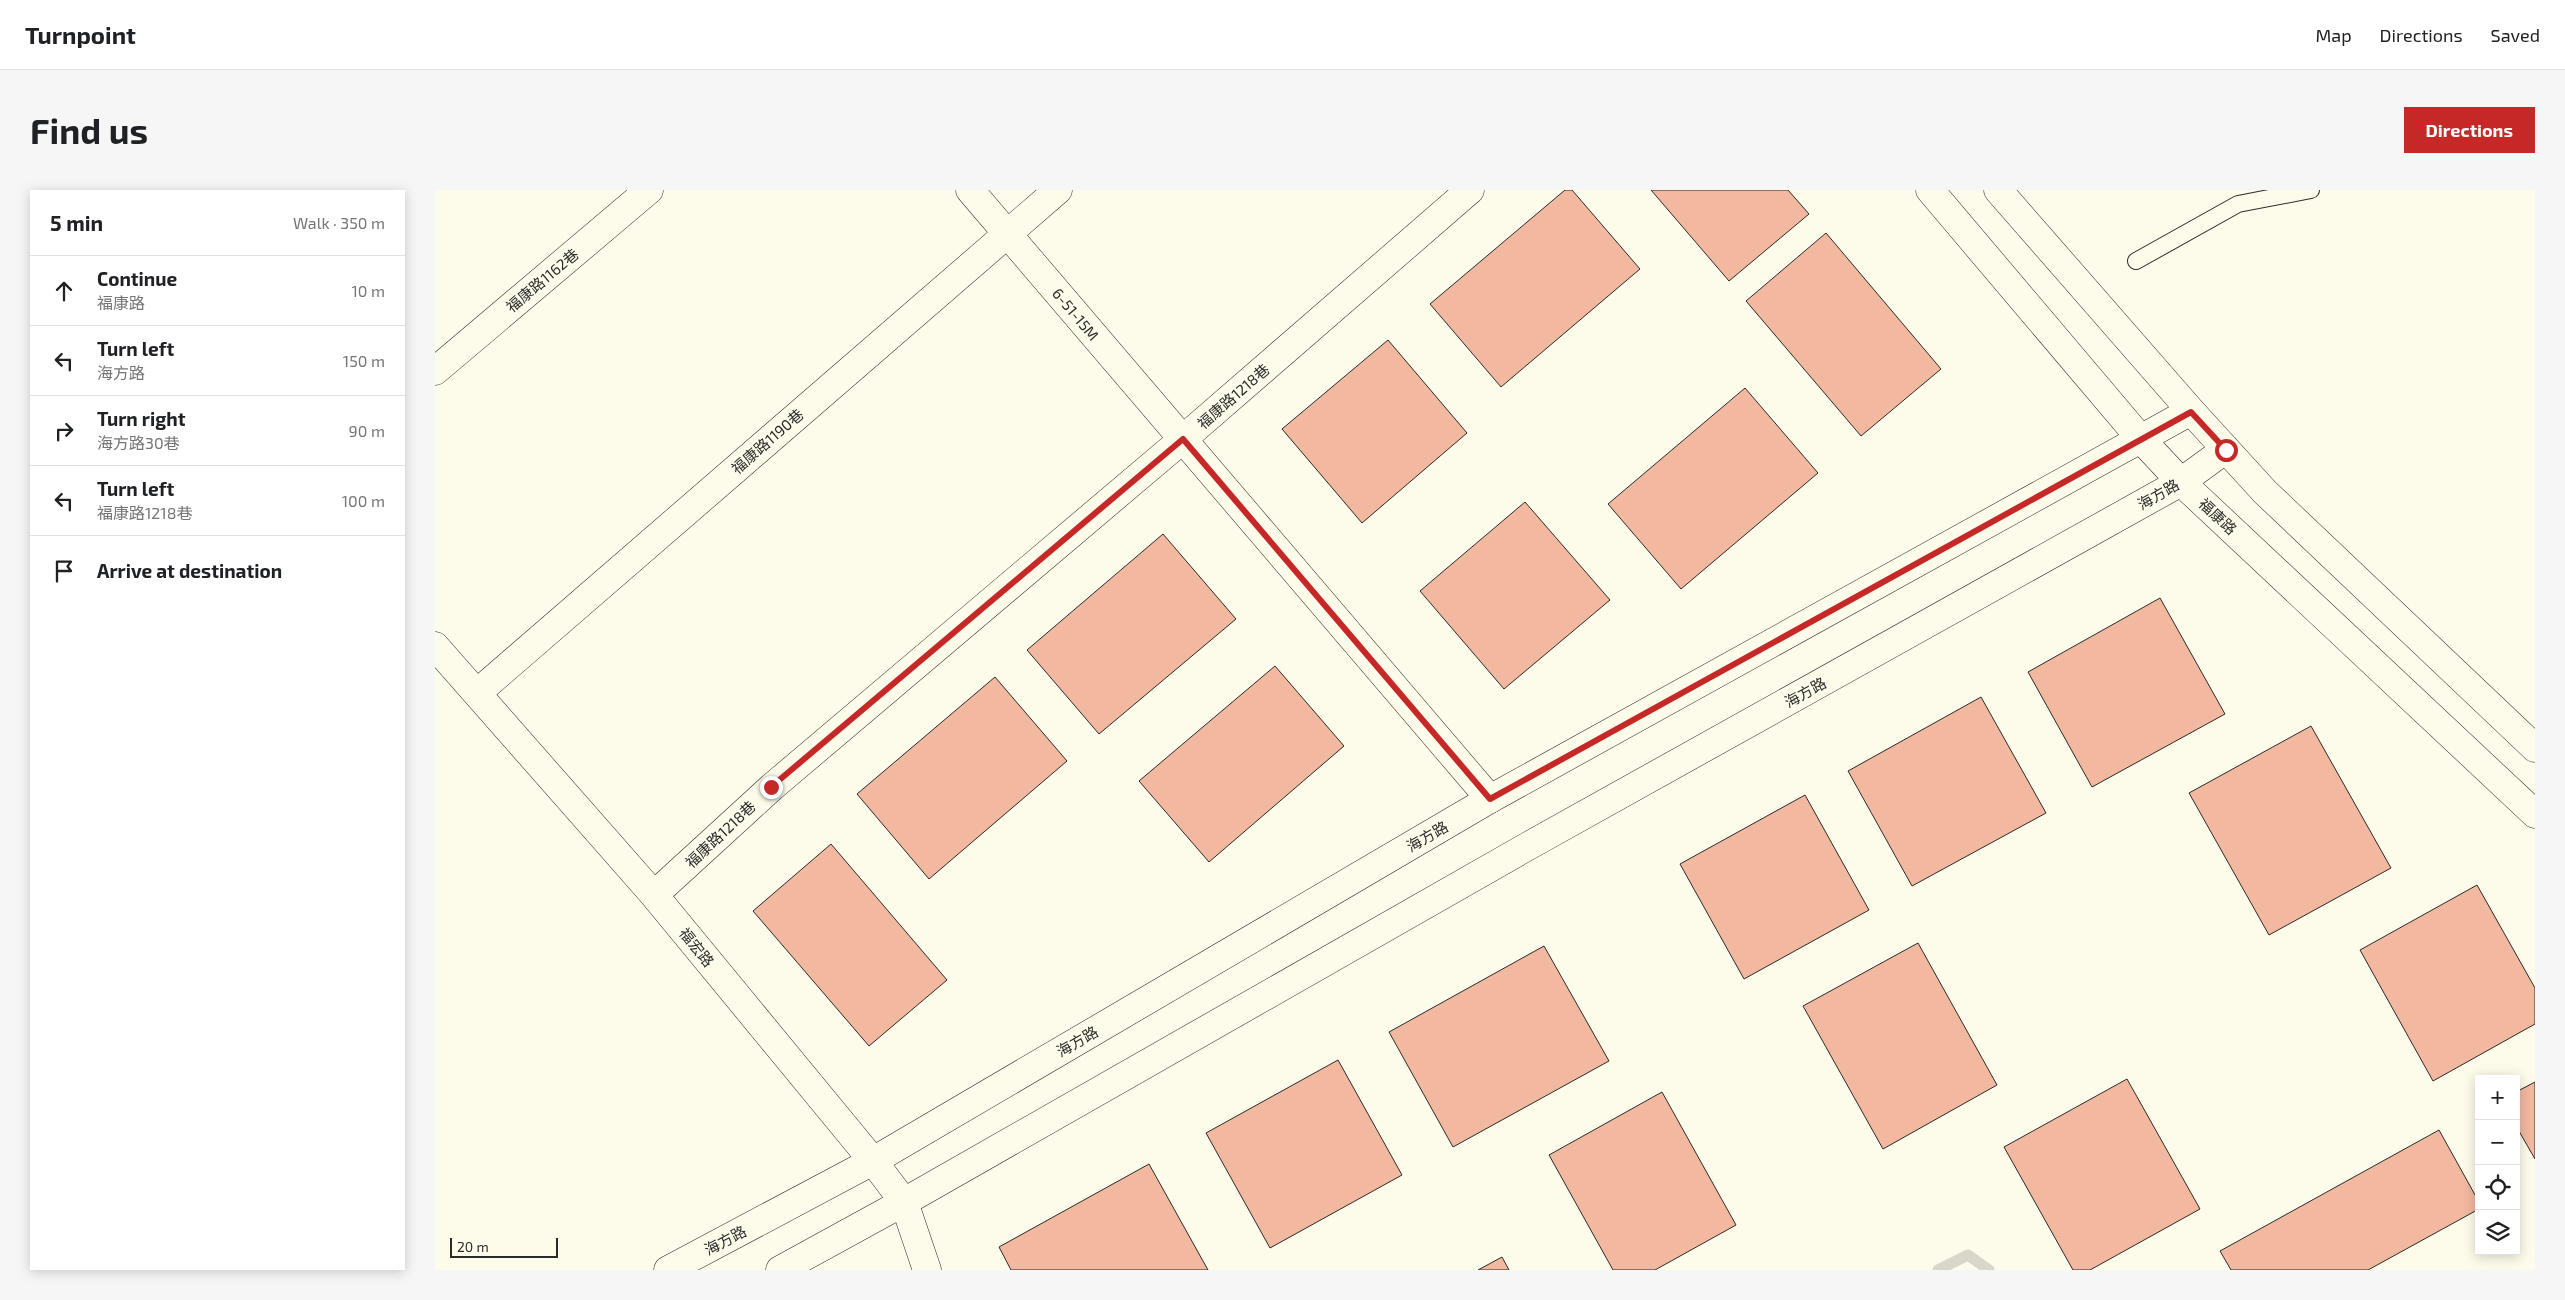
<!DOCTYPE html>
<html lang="en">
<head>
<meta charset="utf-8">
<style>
	body { margin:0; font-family:"Exo 2","Noto Sans TC",sans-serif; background:#f6f6f6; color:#202124 }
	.controls { position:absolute; right:15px; bottom:15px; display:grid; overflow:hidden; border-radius:0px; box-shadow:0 2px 12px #0003 }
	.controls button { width:45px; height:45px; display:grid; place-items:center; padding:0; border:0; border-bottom:1px solid #e0e0e0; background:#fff; color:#202124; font:25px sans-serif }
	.scale { position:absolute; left:15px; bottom:12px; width:108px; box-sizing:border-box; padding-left:5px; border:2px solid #2b2b2b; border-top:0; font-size:14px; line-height:18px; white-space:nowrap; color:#2b2b2b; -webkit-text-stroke:4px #fdfbea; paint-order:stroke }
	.stop { position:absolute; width:15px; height:15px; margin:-11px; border:4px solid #c62828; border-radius:50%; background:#fff }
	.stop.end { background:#c62828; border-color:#fff; box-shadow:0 1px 5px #0008 }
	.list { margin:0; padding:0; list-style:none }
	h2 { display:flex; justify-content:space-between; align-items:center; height:65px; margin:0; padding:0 20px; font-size:21px }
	h2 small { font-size:16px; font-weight:400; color:#757577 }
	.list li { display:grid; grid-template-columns:32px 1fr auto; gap:15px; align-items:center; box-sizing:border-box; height:70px; padding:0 20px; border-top:1px solid #e0e0e0 }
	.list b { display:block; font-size:19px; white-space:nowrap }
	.list p { margin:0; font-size:16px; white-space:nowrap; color:#757577 }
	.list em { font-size:16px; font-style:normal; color:#757577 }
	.icon { flex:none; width:28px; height:28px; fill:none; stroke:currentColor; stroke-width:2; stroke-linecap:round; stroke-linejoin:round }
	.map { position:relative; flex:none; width:2100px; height:1080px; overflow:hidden; border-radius:0px }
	header { display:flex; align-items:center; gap:30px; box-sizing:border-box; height:70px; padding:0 25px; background:#fff; border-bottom:1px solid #e0e0e0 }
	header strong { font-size:24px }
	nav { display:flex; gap:28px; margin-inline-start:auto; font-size:18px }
	.intro { display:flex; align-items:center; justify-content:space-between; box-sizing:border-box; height:120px; padding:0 30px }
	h1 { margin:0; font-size:35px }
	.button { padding:12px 22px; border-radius:0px; background:#c62828; color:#fff; font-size:18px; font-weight:700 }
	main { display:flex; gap:30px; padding:0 30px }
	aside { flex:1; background:#fff; border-radius:0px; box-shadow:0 2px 12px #0003 }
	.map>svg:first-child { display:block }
</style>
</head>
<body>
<header>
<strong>Turnpoint</strong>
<nav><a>Map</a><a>Directions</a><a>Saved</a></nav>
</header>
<div class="intro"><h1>Find us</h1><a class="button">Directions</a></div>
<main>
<aside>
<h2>5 min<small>Walk · 350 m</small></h2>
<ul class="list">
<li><svg class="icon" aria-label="ahead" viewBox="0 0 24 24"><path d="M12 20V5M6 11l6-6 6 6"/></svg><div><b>Continue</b><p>福康路</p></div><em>10 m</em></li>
<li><svg class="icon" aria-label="left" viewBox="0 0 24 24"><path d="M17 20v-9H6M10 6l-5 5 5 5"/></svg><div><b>Turn left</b><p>海方路</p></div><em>150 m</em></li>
<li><svg class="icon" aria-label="right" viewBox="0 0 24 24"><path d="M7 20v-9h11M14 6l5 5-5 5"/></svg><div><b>Turn right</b><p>海方路30巷</p></div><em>90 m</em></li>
<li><svg class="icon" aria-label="left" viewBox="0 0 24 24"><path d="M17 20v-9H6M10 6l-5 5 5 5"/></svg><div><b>Turn left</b><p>福康路1218巷</p></div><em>100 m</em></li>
<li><svg class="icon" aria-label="arrive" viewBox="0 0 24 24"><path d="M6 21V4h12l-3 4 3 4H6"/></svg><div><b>Arrive at destination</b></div></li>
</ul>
</aside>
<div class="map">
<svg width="2100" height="1080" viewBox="0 0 2100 1080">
	<rect width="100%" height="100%" fill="#fdfbea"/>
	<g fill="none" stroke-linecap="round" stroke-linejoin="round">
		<path stroke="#d8d7c9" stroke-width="11" d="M1503 1080 1533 1065 1554 1080"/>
	</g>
	<path fill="#f2b8a0" stroke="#2b2b2b" d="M1130 0H1137L1205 79 1066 197 995 114Z
		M1216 0H1353L1374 24 1294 91Z
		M1391 43 1506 179 1426 246 1311 111Z
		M953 150 1032 243 927 333 847 239Z
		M1310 198 1383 283 1246 399 1173 314Z
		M1090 312 1175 410 1069 499 985 401Z
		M728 344 801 429 664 544 592 460Z
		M1725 408 1790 524 1657 597 1593 482Z
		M840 476 909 556 774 672 704 591Z
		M560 487 632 571 494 689 422 604Z
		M1546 507 1611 623 1477 696 1413 581Z
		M1876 536 1956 678 1834 745 1754 603Z
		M1370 605 1434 720 1309 789 1245 674Z
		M396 654 512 790 434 856 318 721Z
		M2042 695 2100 798V834L1998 891 1925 760Z
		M1483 753 1562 895 1448 959 1368 816Z
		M1109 756 1174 871 1018 957 954 842Z
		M903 870 967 985 835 1058 771 943Z
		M1692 889 1765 1019 1655 1080H1638L1569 957Z
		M2100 892V969L2081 936V902Z
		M1227 902 1301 1035 1220 1080H1178L1114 965Z
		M2004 940 2044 1012V1019L1933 1080H1796L1785 1061Z
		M714 974 773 1080H576L564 1057Z
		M1067 1067 1074 1080H1043Z"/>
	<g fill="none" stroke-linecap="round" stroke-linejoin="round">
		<defs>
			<path id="service" d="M1701 71 1803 14 1876 0"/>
			<path id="minor" d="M535 0 1055 609
				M0 181 214 0
				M0 456 219 705 438 971 469 1012 492 1080
				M42 503 623 0
				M219 705 337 597 748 249 1035 0"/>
			<path id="tertiary" d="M1495 0 1705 248 1746 292 2100 624
				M1563 0 1756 221 1830 302 2100 558
				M233 1080 438 971 1055 609 1756 221
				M345 1080 469 1012 1095 655 1746 292 1791 259"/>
		</defs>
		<use href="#service" stroke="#2b2b2b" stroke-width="18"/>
		<use href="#minor" stroke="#2b2b2b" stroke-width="29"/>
		<use href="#tertiary" stroke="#2b2b2b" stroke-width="29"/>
		<use href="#service" stroke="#fdfbea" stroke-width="16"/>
		<use href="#minor" stroke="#fdfbea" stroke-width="28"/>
		<use href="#tertiary" stroke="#fdfbea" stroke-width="28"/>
	</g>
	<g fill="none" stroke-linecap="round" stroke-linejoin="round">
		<path stroke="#c62828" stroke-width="6" d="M336 597 748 249 1055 609 1756 222 1791 260"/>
	</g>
	<g text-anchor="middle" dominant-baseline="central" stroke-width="4" stroke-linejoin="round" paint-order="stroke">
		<g font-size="15" fill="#2b2b2b" stroke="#fdfbea">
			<text transform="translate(107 90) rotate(-40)">福康路1162巷</text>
			<text transform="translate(641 124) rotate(50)">6-51-15M</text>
			<text transform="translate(798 206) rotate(-41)">福康路1218巷</text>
			<text transform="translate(332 251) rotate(-41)">福康路1190巷</text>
			<text transform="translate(1723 304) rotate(-30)">海方路</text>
			<text transform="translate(1783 326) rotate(43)">福康路</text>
			<text transform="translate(1370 502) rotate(-29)">海方路</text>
			<text transform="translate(285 644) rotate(-43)">福康路1218巷</text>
			<text transform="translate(992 646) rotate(-30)">海方路</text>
			<text transform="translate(262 757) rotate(51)">福宏路</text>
			<text transform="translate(642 851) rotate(-30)">海方路</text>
			<text transform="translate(290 1050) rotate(-28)">海方路</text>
		</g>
	</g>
</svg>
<div class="controls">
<button>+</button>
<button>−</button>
<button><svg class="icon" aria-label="locate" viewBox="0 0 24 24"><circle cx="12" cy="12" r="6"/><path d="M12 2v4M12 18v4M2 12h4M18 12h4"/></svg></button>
<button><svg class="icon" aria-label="layers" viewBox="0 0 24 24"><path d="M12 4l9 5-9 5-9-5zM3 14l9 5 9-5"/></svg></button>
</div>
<div class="scale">20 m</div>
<div class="stop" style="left:1791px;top:260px"></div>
<div class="stop end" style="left:336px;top:597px"></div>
</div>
</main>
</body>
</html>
